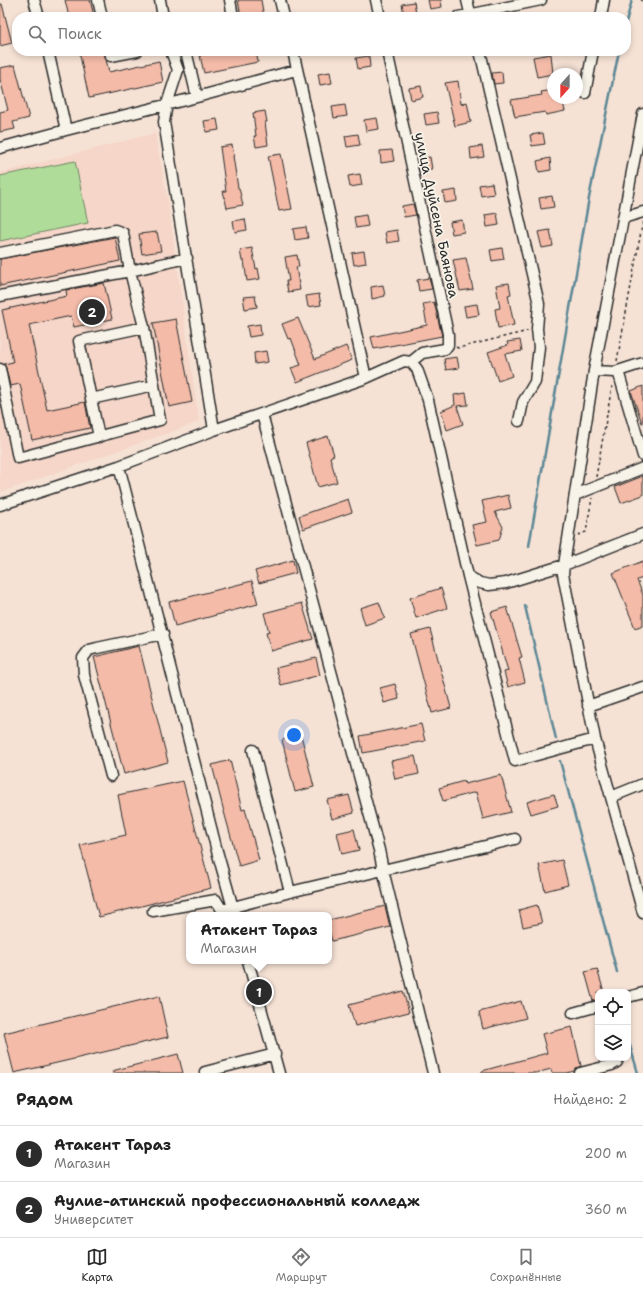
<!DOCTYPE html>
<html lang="ru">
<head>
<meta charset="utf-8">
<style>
	body { margin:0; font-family:"Shantell Sans",sans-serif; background:#f2f2f2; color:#222 }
	.controls { position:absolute; right:12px; bottom:12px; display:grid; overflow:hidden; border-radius:8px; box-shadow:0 2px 6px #0003 }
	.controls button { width:36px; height:36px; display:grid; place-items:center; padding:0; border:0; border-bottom:1px solid #e0e0e0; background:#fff; color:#222; font:20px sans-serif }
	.compass { position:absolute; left:547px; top:68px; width:36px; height:36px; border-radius:50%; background:#fff; box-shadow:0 2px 6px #0003; rotate:201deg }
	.you { position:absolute; left:294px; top:735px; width:14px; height:14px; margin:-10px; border:3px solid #fff; border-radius:50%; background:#1a73e8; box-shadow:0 0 0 6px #1a73e833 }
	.badge { display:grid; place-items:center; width:26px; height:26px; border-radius:50%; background:#2b2b2b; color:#fff; font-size:13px; font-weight:700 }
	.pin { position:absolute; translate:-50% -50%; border:2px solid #fff; box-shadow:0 1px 4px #0006 }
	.popup { position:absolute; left:186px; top:912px; width:146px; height:52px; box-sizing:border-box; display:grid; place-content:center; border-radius:8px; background:#fff; filter:drop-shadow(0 1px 3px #0005); font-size:13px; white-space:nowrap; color:#767676 }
	.popup b { font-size:15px; color:#222 }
	.popup::after { content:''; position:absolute; left:50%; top:100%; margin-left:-8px; border:8px solid transparent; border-top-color:#fff }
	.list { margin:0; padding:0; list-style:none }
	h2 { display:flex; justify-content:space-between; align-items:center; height:52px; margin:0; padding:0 16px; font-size:17px }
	h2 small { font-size:13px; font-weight:400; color:#767676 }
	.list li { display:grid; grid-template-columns:26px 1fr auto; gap:12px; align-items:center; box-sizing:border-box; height:56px; padding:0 16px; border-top:1px solid #e0e0e0 }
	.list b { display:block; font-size:15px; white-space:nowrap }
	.list p { margin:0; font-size:13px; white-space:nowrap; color:#767676 }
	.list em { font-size:13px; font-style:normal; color:#767676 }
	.icon { flex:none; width:22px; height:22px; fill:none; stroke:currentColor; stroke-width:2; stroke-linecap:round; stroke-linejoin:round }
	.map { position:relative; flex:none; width:643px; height:1073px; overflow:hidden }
	.search { position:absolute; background:#fff; box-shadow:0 2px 6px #0003; left:12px; right:12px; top:12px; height:44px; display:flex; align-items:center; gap:10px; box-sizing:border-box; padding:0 14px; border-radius:16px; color:#767676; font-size:15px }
	.sheet { height:164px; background:#fff }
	nav { display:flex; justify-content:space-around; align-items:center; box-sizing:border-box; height:56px; border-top:1px solid #e0e0e0; background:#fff; font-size:11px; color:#767676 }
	nav a { display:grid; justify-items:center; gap:2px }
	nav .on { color:#2b2b2b }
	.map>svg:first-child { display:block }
</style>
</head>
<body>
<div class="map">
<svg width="643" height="1073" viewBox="0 0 643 1073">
	<rect width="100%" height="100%" fill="#f6e2d5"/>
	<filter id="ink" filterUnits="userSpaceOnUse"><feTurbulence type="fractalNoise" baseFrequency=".025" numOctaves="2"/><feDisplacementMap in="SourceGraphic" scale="8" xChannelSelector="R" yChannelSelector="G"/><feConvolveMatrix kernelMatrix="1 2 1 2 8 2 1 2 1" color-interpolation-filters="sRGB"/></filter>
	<g filter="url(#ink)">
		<path fill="#f5d6c8" d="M155 133 168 202 199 422 2 492 0 484V173Z"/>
		<path fill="#b0dc9a" stroke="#6e8462" d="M75 161 88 223 0 241V176Z"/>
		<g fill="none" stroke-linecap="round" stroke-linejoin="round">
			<path stroke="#5b8795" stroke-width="2.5" d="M626 22 632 0
				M529 546 589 198 619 51
				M525 606 556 739
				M560 761 617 972
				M628 1039 638 1073"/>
		</g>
		<path fill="#f3bba8" stroke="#2b2b2b" d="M65 0H90L94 16 88 17H69Z
			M238 0H261L264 17H241Z
			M428 0H441L442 7 430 9Z
			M414 2 416 13 404 15 402 4Z
			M0 4H2L12 43 0 46Z
			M79 51H104L109 72 159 61 163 82 89 98Z
			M199 51H256L258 62 204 73Z
			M551 54 553 74 537 77 533 57Z
			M369 56 370 67 358 69 356 58Z
			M15 65 29 118 13 122 15 129 0 132V112L8 110 0 79V68Z
			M330 72 332 83 320 85 318 74Z
			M502 72 503 83 494 84 492 73Z
			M458 81 461 104 467 102 471 122 455 126 445 83Z
			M421 86 423 97 411 100 409 88Z
			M553 90V98H562L565 111 546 115 545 112 515 117 511 100 542 95 541 92Z
			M345 105 347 116 334 118 332 107Z
			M265 111 267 122H265L268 145 256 147 254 136H256L253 113Z
			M437 112 439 123 426 125 424 114Z
			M377 118 379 129 366 131 364 120Z
			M217 119 219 130 206 132 204 121Z
			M543 133 545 144 532 146 530 135Z
			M358 134 360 145 347 147 345 136Z
			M232 145 234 156H233L238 188H239L243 205 227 208 223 191H226L220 147Z
			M482 146 484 157 471 159 470 148Z
			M392 150 394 161 381 163 380 151Z
			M281 154 292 209 279 211 268 156Z
			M430 157 432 169 419 170 417 159Z
			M550 158 551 170 539 172 537 161Z
			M360 174 362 185 350 187 348 176Z
			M492 183 494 194 481 196 479 185Z
			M456 190 457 201 445 203 443 192Z
			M552 196 554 207 541 209 539 198Z
			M413 204 416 215 404 217 402 206Z
			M497 213 499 225 487 227 485 215Z
			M366 215 368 226 356 228 354 217Z
			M245 219 247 230 235 232 233 221Z
			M462 220 464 232 452 234 450 222Z
			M306 227 308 238 295 240 293 229Z
			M397 230 399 241 387 243 385 232Z
			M550 230 553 246 542 248 538 232Z
			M157 232 161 251 142 254 139 234Z
			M115 237 120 261 0 286V259Z
			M252 248 256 269 258 268 260 279 247 281 244 261H242L240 250Z
			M502 248 504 259 492 261 490 250Z
			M364 251 366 263 354 265 352 253Z
			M297 255 299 267H296L300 290 288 292 286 281H289L285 257Z
			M466 258 473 289 460 291 453 260Z
			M429 278 432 289 419 291 417 280Z
			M104 283 112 319 74 327 71 316 29 325 47 410 85 402 90 428 32 440 20 384 10 386 6 368 4 364 13 362 2 310 67 296 66 290Z
			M509 283 511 294 508 295 514 325 498 328 495 309 500 308 496 285Z
			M383 285 385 296 372 299 371 287Z
			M319 294 321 305 308 307 306 296Z
			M255 296 257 307 245 309 243 297Z
			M434 302 442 336 374 349 371 337 427 325 423 304Z
			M477 304 479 315 466 317 464 306Z
			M298 318 315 359 346 346 352 360 297 382 291 368 301 365 291 338 288 339 282 324Z
			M176 319 192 402 169 407 153 323Z
			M260 324 261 335 249 337 247 326Z
			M520 340 522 351 505 354 512 376 498 381 488 352 508 345 507 342Z
			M266 351 268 362 255 364 254 353Z
			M457 357 459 368 446 370 444 359Z
			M643 386V423H642L631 391Z
			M466 393 468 405 457 406 463 424 447 430 441 411 455 405 454 395Z
			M328 436 334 455 330 457 337 482 318 487 306 443Z
			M643 476V495L621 503 615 487Z
			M508 495 511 508 495 512 503 527 499 540 477 545 472 525 487 522 482 501Z
			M348 499 352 512 303 529 299 516Z
			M293 560 296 573 259 583 255 571Z
			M643 561V578L637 580 643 595V625L635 628 613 573Z
			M252 581 258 604 175 626 169 602Z
			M441 588 447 608 416 618 410 598Z
			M379 602 385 618 365 625 360 608Z
			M302 603 313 639 271 651 266 633 269 632 264 613Z
			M507 607 522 657 519 658 525 682 508 687 504 672 508 671 491 612Z
			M430 629 451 708 432 713 411 634Z
			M139 646 168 762 124 774 94 657Z
			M316 658 320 675 281 685 276 668Z
			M395 684 399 699 384 703 380 688Z
			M421 724 425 741 363 753 360 736Z
			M301 735 314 787 295 792 282 740Z
			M415 756 419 774 395 779 391 761Z
			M230 760 242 810 245 809 259 860 239 866 223 808 212 765Z
			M501 775 511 812 483 819 476 792 443 801 439 788 464 781 465 784Z
			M183 781 211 888 99 917 80 845 126 835 118 795Z
			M554 794 558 806 531 814 527 802Z
			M349 795 354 813 332 819 327 800Z
			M354 829 359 850 342 854 337 833Z
			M562 860 568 885 545 891 539 865Z
			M537 905 542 923 523 927 519 910Z
			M385 906 390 927 332 941 329 930V920Z
			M597 969 604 992H598V1000L593 1001 585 972Z
			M403 991 409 1012 355 1026 349 1005Z
			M159 996 168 1037 14 1073 4 1033Z
			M521 1001 526 1018 483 1029 479 1012Z
			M572 1027 581 1066 576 1068 574 1071 567 1073H552L551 1069 536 1073H482V1071L547 1053 542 1034Z
			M178 1054 183 1073H113L112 1071Z"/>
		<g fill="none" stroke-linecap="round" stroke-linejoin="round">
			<defs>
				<path id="minor" d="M34 0 39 17
					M98 0 102 17
					M160 0 163 17
					M230 0 233 17
					M280 0 284 17
					M376 0 380 17
					M467 0 471 17
					M458 17 541 0
					M601 17 604 0
					M48 51 66 130 197 97 296 70
					M110 51 111 56 137 51
					M171 51 178 70 167 104 164 122 214 430
					M186 51 197 97
					M293 51 366 378
					M387 51 448 334V345L445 349 422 353 411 362
					M480 51 539 304 537 329 539 347 535 382 523 402 519 421
					M585 93 593 51
					M643 114 594 371 564 565 563 574 595 739 643 913
					M0 148 66 130
					M623 218 643 212
					M0 253 115 230 123 233 130 271 144 327 160 420 18 458 0 369
					M0 296 130 271 187 258
					M594 371 615 372 643 363
					M618 371 643 456
					M91 399 154 385
					M262 414 379 850 383 870 515 839
					M99 437 79 341 144 327
					M119 466 217 851 235 915
					M575 495 643 468
					M0 505 119 466 214 430 366 378 404 361 411 362 417 369 428 400 468 576 480 583 489 585 506 583 564 565 643 534
					M468 576 515 761 595 739
					M588 706 643 687
					M111 776 84 675 83 658 89 650 97 648 163 634
					M611 797 643 784
					M290 892 383 870 433 1073
					M153 911 216 900 222 910 290 892 253 750
					M248 961 279 1073
					M628 997 643 993
					M573 1013 598 1006
					M205 1073V1072L275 1054
					M580 1073 612 1065 617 1062 618 1058"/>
			</defs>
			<use href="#minor" stroke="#2b2b2b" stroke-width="13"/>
			<path stroke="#2b2b2b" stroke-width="1.5" stroke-dasharray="3 3" stroke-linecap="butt" d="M641 0 643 1
				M456 347 458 348 528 331
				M617 361 643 221
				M596 477 612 386
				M578 535 586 532 592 498"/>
			<use href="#minor" stroke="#f7f3e8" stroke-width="10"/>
		</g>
	</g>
	<g text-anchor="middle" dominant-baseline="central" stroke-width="3.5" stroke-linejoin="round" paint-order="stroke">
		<g font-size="14" fill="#2b2b2b" stroke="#f7f3e8">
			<text transform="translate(437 215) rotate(78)">улица Дуйсена Баянова</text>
		</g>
	</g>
</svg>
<div class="controls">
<button><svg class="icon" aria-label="locate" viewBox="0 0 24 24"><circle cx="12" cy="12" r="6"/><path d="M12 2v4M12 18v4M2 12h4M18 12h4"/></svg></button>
<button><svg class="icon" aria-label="layers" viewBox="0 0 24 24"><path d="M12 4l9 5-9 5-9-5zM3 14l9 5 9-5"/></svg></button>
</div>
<svg class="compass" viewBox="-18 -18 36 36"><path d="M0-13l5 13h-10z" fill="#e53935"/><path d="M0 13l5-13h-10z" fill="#767676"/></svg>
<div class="you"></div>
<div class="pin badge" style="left:259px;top:992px">1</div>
<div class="popup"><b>Атакент Тараз</b>Магазин</div>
<div class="pin badge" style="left:92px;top:312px">2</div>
<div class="search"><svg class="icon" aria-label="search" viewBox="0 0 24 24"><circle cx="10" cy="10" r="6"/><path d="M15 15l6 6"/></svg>Поиск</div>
</div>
<section class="sheet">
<h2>Рядом<small>Найдено: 2</small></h2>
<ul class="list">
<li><span class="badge">1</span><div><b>Атакент Тараз</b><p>Магазин</p></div><em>200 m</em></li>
<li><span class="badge">2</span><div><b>Аулие-атинский профессиональный колледж</b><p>Университет</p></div><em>360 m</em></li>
</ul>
</section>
<nav>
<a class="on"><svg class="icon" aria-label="map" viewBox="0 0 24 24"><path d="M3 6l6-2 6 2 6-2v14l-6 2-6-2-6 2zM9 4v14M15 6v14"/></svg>Карта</a>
<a><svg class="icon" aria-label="directions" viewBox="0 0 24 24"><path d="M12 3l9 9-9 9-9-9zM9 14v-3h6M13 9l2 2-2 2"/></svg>Маршрут</a>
<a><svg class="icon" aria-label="saved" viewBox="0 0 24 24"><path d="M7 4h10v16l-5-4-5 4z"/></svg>Сохранённые</a>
</nav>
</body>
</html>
